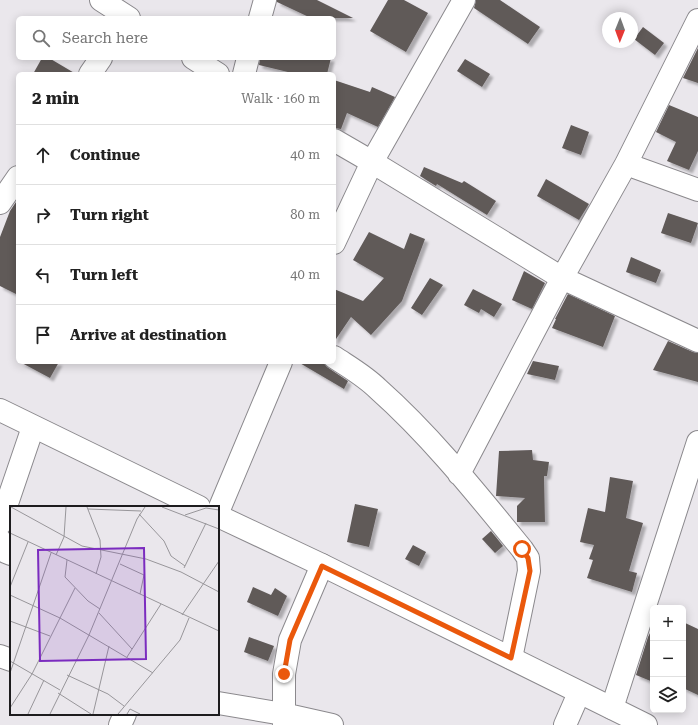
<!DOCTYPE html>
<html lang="en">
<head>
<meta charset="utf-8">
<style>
	body { margin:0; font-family:"Roboto Serif",serif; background:#f6f6f6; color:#222 }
	.controls { position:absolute; right:12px; bottom:12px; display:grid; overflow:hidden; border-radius:6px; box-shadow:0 2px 10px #0003 }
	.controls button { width:36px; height:36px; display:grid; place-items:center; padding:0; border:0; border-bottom:1px solid #e0e0e0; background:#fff; color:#222; font:20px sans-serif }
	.compass { position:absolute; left:602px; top:12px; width:36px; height:36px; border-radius:50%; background:#fff; box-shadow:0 2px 10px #0003; rotate:181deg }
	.stop { position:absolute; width:12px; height:12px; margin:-9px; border:3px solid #ea580c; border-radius:50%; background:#fff }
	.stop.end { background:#ea580c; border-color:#fff; box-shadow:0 1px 4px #0008 }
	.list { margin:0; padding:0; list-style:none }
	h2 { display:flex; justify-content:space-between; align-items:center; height:52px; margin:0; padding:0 16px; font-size:17px }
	h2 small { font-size:13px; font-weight:400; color:#767676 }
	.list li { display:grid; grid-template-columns:26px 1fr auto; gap:12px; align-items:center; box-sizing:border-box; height:60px; padding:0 16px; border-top:1px solid #e0e0e0 }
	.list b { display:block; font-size:15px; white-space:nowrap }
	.list em { font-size:13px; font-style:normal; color:#767676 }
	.icon { flex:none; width:22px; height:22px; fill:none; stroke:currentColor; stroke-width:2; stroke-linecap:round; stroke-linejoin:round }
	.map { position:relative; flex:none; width:698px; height:725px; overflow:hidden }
	.search { position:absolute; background:#fff; box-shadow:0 2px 10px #0003; left:16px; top:16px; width:320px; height:44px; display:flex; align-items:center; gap:10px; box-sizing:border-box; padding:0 14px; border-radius:6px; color:#767676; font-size:15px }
	.panel { position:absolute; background:#fff; box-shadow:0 2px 10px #0003; left:16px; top:72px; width:320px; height:292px; border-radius:6px }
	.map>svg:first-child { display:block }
</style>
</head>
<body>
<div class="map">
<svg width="698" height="725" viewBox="0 0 698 725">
	<defs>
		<filter id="shadow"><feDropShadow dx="3.5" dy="3.5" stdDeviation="1" flood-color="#0004"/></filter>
	</defs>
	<rect width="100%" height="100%" fill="#eae7ec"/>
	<path fill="#605a59" filter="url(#shadow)" d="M277 0H317L353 18H311L277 2Z
		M388 0H404L428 13 406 52 370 31Z
		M476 0H500L540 27 528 44 474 8Z
		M643 27 664 43 655 55 634 39Z
		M698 48V83L683 78Z
		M42 58H49L76 74H33Z
		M260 58H331L327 74H296L259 65Z
		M465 59 490 74 482 87 457 71Z
		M334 80 370 92 372 87 395 97 378 127 347 113 341 129 334 128Z
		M669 105 698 117V151L689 170 667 161 676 142 656 132Z
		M571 125 589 132 581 155 562 148Z
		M424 167 462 183 464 181 496 201 487 215 437 184 436 186 420 176Z
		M546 179 589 204 579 220 537 196Z
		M18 199V295L0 286V237L10 211Z
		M668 213 698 223 691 243 661 233Z
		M369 232 404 249 410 233 425 239 402 301 371 335 351 317 334 342V289L363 301 384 278 353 260Z
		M631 257 661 270 656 283 626 272Z
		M524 271 545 283 532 309 512 300Z
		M430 278 443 285 422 315 411 308Z
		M473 289 502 304 494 317 481 309 479 313 464 305Z
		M568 294 615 316 603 347 552 328 556 319H555Z
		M668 341 693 352 698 353V382L653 370Z
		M533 361 559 366 555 380 527 374Z
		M20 362H59L50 378Z
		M298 362H323L327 367 348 381 344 389Z
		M532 450 533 460 549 462 547 476H544L545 522H517V506L525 498 496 496 499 451Z
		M610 477 633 481 626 518 643 523 629 571 637 573 632 592 587 578 593 560 589 559 594 545 580 542 588 508 605 512Z
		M355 504 378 509 369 547 347 542Z
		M491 531 503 546 495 553 482 539Z
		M413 545 426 552 419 566 405 559Z
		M253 587 271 595 275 588 287 596 278 616 247 602Z
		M683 622 698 629V695L683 688Z
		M653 627V682L636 675 648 637Z
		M249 637 274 646 268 661 244 652Z"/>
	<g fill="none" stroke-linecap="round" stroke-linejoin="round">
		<defs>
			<path id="minor" d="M101 0 129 18
				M260 18 265 0
				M193 58 218 74
				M90 74 101 58
				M244 74 248 58
				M334 140 372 162 562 278 698 341
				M626 164 698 190
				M0 203 18 177
				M334 243 372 162 464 0
				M334 357C349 367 365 376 378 389 431 436 477 494 522 549L528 558 529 571 511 658
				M459 474 562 278 626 164 698 20
				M218 512 281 362
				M0 524 33 427
				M0 540 6 552 11 554
				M0 656 11 660
				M218 703 283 714 332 725
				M612 708 698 442
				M120 725 125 714
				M284 725V674L290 640 322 565
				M565 725 579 693"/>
			<path id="secondary" d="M0 410 199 507
				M218 516 322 565 646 725"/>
		</defs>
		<use href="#minor" stroke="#8b898d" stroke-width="24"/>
		<use href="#secondary" stroke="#8b898d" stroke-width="24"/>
		<use href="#minor" stroke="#fff" stroke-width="22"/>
		<use href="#secondary" stroke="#fff" stroke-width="22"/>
	</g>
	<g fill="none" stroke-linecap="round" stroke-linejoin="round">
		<path stroke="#ea580c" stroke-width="5" d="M284 674 290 640 322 566 511 658 530 571 528 558 522 549"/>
	</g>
	<g transform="translate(10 506)">
		<rect width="209" height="209" fill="#eae7ec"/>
		<path fill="none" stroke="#98969a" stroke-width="1" d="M1 1 72 40 136 53 171 66 209 86M77 1 90 34 91 51 86 68M152 1 209 23M78 3 131 5M129 8 154 35 161 50 175 60M175 9 196 2 209 4M0 27 209 125M46 49 54 31 56 1M57 54 55 71 78 95 90 103M110 58 134 69 130 88M174 62 196 17M0 81 18 36M0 89 50 112 143 167M89 107 122 143M172 109 209 55M0 115 40 130M117 151 151 98M0 155 50 184M0 167 41 47M57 169 98 188 114 200M48 187 81 208M0 202 22 168 65 82M18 208 34 174M40 208 79 129 127 13 135 1M83 208 99 140M108 208 170 134 179 112M117 208 120 203 130 208"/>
		<path fill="#7b2cbf" fill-opacity="0.15" stroke="#7b2cbf" stroke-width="2" d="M134 42 136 153 30 155 28 44Z"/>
		<rect width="209" height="209" fill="none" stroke="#1d1c1e" stroke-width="2"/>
	</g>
</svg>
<div class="controls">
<button>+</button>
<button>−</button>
<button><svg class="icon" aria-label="layers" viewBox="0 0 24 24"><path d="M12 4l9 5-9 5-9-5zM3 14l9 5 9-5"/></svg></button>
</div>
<svg class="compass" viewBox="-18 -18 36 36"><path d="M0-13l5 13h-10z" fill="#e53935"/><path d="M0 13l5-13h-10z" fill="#767676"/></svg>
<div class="stop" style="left:522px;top:549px"></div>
<div class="stop end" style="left:284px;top:674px"></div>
<div class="search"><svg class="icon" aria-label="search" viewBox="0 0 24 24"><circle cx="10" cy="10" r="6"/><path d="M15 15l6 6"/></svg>Search here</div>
<section class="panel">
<h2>2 min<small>Walk · 160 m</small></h2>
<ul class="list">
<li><svg class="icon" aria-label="ahead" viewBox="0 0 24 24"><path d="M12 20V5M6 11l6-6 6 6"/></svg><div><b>Continue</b></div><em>40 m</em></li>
<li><svg class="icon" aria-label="right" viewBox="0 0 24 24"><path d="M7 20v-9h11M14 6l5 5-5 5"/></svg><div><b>Turn right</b></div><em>80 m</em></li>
<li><svg class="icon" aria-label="left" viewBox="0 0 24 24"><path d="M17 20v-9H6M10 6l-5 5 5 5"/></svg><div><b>Turn left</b></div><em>40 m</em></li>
<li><svg class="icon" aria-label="arrive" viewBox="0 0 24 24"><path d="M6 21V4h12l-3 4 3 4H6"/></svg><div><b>Arrive at destination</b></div></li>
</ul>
</section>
</div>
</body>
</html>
